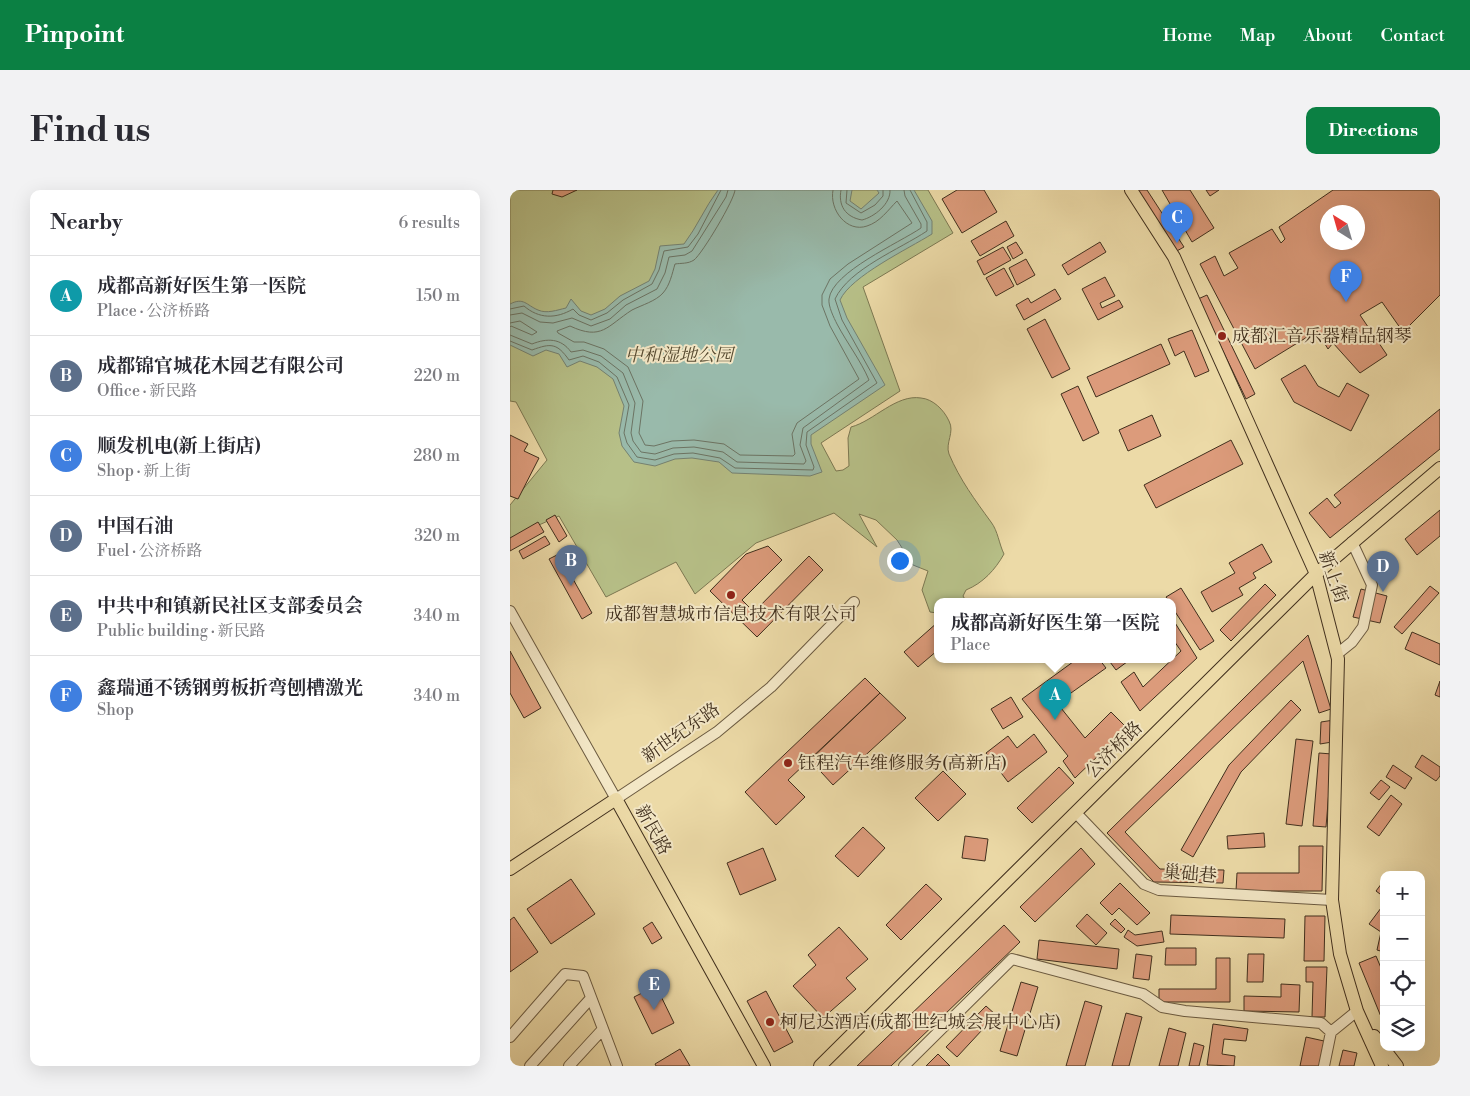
<!DOCTYPE html>
<html lang="en">
<head>
<meta charset="utf-8">
<style>
	body { margin:0; font-family:"Libre Bodoni","Noto Serif SC",serif; background:#f2f2f3; color:#2b2b33 }
	.controls { position:absolute; right:15px; bottom:15px; display:grid; overflow:hidden; border-radius:10px; box-shadow:0 5px 20px #0002 }
	.controls button { width:45px; height:45px; display:grid; place-items:center; padding:0; border:0; border-bottom:1px solid #e1e1e2; background:#fff; color:#2b2b33; font:25px sans-serif }
	.compass { position:absolute; left:810px; top:15px; width:45px; height:45px; border-radius:50%; background:#fff; box-shadow:0 5px 20px #0002; rotate:323deg }
	.you { position:absolute; left:389px; top:370px; width:18px; height:18px; margin:-12px; border:4px solid #fff; border-radius:50%; background:#1a73e8; box-shadow:0 0 0 8px #1a73e833 }
	.badge { display:grid; place-items:center; width:32px; height:32px; border-radius:50%; background:#0b8043; color:#fff; font-size:16px; font-weight:700 }
	.pin { position:absolute; translate:-50% -41px; filter:drop-shadow(0 1px 2px #0008) }
	.pin::after { content:''; position:absolute; top:26px; width:18px; height:15px; background:inherit; clip-path:polygon(0 0,100% 0,50% 100%) }
	.popup { position:absolute; left:424px; top:408px; width:242px; height:65px; box-sizing:border-box; display:grid; place-content:center; border-radius:10px; background:#fff; filter:drop-shadow(0 1px 4px #0005); font-size:16px; white-space:nowrap; color:#7c7c81 }
	.popup b { font-size:19px; color:#2b2b33 }
	.popup::after { content:''; position:absolute; left:50%; top:100%; margin-left:-10px; border:10px solid transparent; border-top-color:#fff }
	.list { margin:0; padding:0; list-style:none }
	h2 { display:flex; justify-content:space-between; align-items:center; height:65px; margin:0; padding:0 20px; font-size:21px }
	h2 small { font-size:16px; font-weight:400; color:#7c7c81 }
	.list li { display:grid; grid-template-columns:32px 1fr auto; gap:15px; align-items:center; box-sizing:border-box; height:80px; padding:0 20px; border-top:1px solid #e1e1e2 }
	.list b { display:block; font-size:19px; white-space:nowrap }
	.list p { margin:0; font-size:16px; white-space:nowrap; color:#7c7c81 }
	.list em { font-size:16px; font-style:normal; color:#7c7c81 }
	.icon { flex:none; width:28px; height:28px; fill:none; stroke:currentColor; stroke-width:2; stroke-linecap:round; stroke-linejoin:round }
	.map { position:relative; flex:none; width:930px; height:876px; overflow:hidden; border-radius:10px }
	header { display:flex; align-items:center; gap:30px; box-sizing:border-box; height:70px; padding:0 25px; background:#0b8043; color:#fff }
	header strong { font-size:24px }
	nav { display:flex; gap:28px; margin-inline-start:auto; font-size:18px }
	.intro { display:flex; align-items:center; justify-content:space-between; box-sizing:border-box; height:120px; padding:0 30px }
	h1 { margin:0; font-size:35px }
	.button { padding:12px 22px; border-radius:10px; background:#0b8043; color:#fff; font-size:18px; font-weight:700 }
	main { display:flex; gap:30px; padding:0 30px }
	aside { flex:1; background:#fff; border-radius:10px; box-shadow:0 5px 20px #0002 }
	.map>svg:first-child { display:block }
</style>
</head>
<body>
<header>
<strong>Pinpoint</strong>
<nav><a>Home</a><a>Map</a><a>About</a><a>Contact</a></nav>
</header>
<div class="intro"><h1>Find us</h1><a class="button">Directions</a></div>
<main>
<aside>
<h2>Nearby<small>6 results</small></h2>
<ul class="list">
<li><span class="badge" style="background:#0f9aa8">A</span><div><b>成都高新好医生第一医院</b><p>Place · 公济桥路</p></div><em>150 m</em></li>
<li><span class="badge" style="background:#5c6f8a">B</span><div><b>成都锦官城花木园艺有限公司</b><p>Office · 新民路</p></div><em>220 m</em></li>
<li><span class="badge" style="background:#3f7fe0">C</span><div><b>顺发机电(新上街店)</b><p>Shop · 新上街</p></div><em>280 m</em></li>
<li><span class="badge" style="background:#5c6f8a">D</span><div><b>中国石油</b><p>Fuel · 公济桥路</p></div><em>320 m</em></li>
<li><span class="badge" style="background:#5c6f8a">E</span><div><b>中共中和镇新民社区支部委员会</b><p>Public building · 新民路</p></div><em>340 m</em></li>
<li><span class="badge" style="background:#3f7fe0">F</span><div><b>鑫瑞通不锈钢剪板折弯刨槽激光</b><p>Shop</p></div><em>340 m</em></li>
</ul>
</aside>
<div class="map">
<svg width="930" height="876" viewBox="0 0 930 876">
	<rect width="100%" height="100%" fill="#ecdaa7"/>
	<filter id="stains"><feTurbulence type="fractalNoise" baseFrequency=".004" numOctaves="4"/><feColorMatrix values="0 0 0 0 .2 0 0 0 0 .09 0 0 0 0 .02 0 0 0 .5 -.17"/></filter>
	<radialGradient id="worn" r=".72"><stop offset=".6" stop-color="#630" stop-opacity="0"/><stop offset="1" stop-color="#630" stop-opacity=".3"/></radialGradient>
	<path fill="#b7c088" stroke="#7c7852" d="M0 0H418L443 43 353 97 390 201 311 253 326 281 333 280 339 276 338 248 341 237C364 231 386 204 411 208 423 209 434 220 439 231 445 242 435 253 439 264 450 290 465 310 481 332 488 341 489 354 494 364 485 380 473 393 456 400L453 406 456 411H428L427 423 420 422 412 400 418 381 403 375 387 350 366 330 349 324 367 357 324 323 246 353 185 404 166 372 96 407 49 326 0 348V315L37 270 6 212 0 211Z"/>
	<path fill="#99baab" stroke="#758272" d="M208 0H342L340 11 351 19 369 3 367 0H404L422 31V44C398 59 341 86 330 110L337 128 375 195 301 245V254L312 282 300 286 222 283 209 272 182 268 165 269 145 276 124 272 112 256 109 243 114 216 103 189 87 177 70 171 57 177 49 164 36 160 23 166 0 155V114C14 107 16 115 28 120 37 124 47 120 56 118L61 109 71 121 81 125 95 119 110 106 139 91 145 79 150 56 174 54C187 37 195 17 208 0Z"/>
	<g fill="none" stroke-linecap="round" stroke-linejoin="round">
		<path stroke="#6c7464" stroke-width="1" d="M225 0C225 9 192 64 184 70 178 74 171 73 165 74 162 84 160 95 153 103 146 111 132 115 122 120 97 136 92 151 60 136L47 141 48 143 64 152H74L94 159 118 177 133 211 129 243 135 255 144 256 162 251 184 250 214 254 230 265 283 266 285 264 282 244 287 233 349 189 320 136 312 115V105L320 89 338 74 402 33 387 11C378 20 370 32 357 36 337 43 319 20 323 0
			M331 0C328 15 335 27 352 30 364 27 381 14 380 0
			M337 0 336 13 351 23 365 15 373 6V0
			M0 119 14 116C29 129 46 129 63 119L69 125 81 130 97 123 113 110 142 94 149 80 154 61 178 57 188 44 211 0
			M0 125 12 123 30 132 43 133 62 128 81 136 100 129 116 115 147 99 155 83 159 67 175 65 182 61 216 7 218 0
			M0 133 10 131 27 142 22 145 1 136 0 137
			M0 145 22 154C37 148 51 148 61 162L73 160 91 166 113 183 125 213 121 243 123 251 131 262 145 264 163 258 184 257 213 262 227 272 294 274 296 271 290 255 293 238 359 190C351 171 337 153 327 134 324 128 318 116 319 109 322 82 389 53 411 38V34L395 6 394 0
			M0 151 22 160C41 153 47 153 59 170L73 166 89 172 107 187 119 215 114 243 117 253 127 267 145 270 164 264 183 263 210 268 225 278 303 280 304 277 296 255 297 242 367 193 332 130 325 109C339 79 390 59 417 41V32L400 0"/>
	</g>
	<path fill="#dc9b7b" stroke="#402f1d" fill-rule="evenodd" d="M43 0H67L52 7 42 4Z
		M447 0H474L487 22 452 43 432 9Z
		M625 0H637L674 57 665 62Z
		M652 0H680L704 38 682 52Z
		M696 0H709L700 6Z
		M823 0H930V105L893 142 872 112 850 125 877 165 850 183 823 153 818 159 807 141 745 179 690 74 705 66 714 86 728 78 719 63 762 39 771 53 775 49 769 37ZM818 22H848V52H818Z
		M496 31 504 46 470 66 461 51Z
		M506 52 513 63 503 69 497 57Z
		M590 52 596 62 558 85 552 75Z
		M493 57 501 70 474 85 467 71Z
		M516 69 525 85 507 95 499 78Z
		M494 78 504 96 486 106 476 88Z
		M595 87 605 106 590 113 592 118 609 110 613 117 588 130 572 99Z
		M545 99 551 109 514 130 506 115 518 108 521 113Z
		M697 105 745 204 736 209 688 109Z
		M535 129 560 179 542 188 517 139Z
		M682 140 699 181 685 187 674 161 665 166 658 149Z
		M651 154 660 174 586 207 577 187Z
		M795 175 808 196 829 207 837 193 859 205 841 241 784 212 771 189Z
		M568 196 589 243 573 251 551 204Z
		M930 219V259L820 348 799 323 817 308 825 318 831 313 824 305Z
		M642 225 651 246 618 261 609 240Z
		M0 245 18 254 14 261 29 268 8 309 0 306Z
		M721 250 733 274 646 318 634 295Z
		M930 320V346L907 365 895 349Z
		M45 325 57 346 49 352 36 330Z
		M28 332 34 342 0 361V348Z
		M35 346 40 354 13 369 9 361Z
		M752 354 762 372 743 383 746 388 729 398 733 405 702 422 691 402 725 383 719 373Z
		M258 356 272 370 232 410 244 422 299 366 313 380 247 447 200 401 236 364Z
		M49 364 82 423 72 429 39 369Z
		M755 394 766 405 721 451 710 440Z
		M920 396 929 403 892 444 884 437Z
		M671 398 704 451 690 460 662 417V411H659L656 407Z
		M851 399 877 406 870 433 843 427Z
		M662 428 687 468 630 521 611 492 624 482 633 497 671 461 662 448Z
		M428 432V460L408 477 394 462Z
		M902 442 930 454V475L895 459Z
		M798 445 821 519 809 523 793 471 615 642 650 679 714 680 713 693 644 692 597 643Z
		M0 461 31 518 14 528 0 503Z
		M567 469H589L596 478 547 513 575 548 601 522 617 538 565 588 553 571 558 566 512 509Z
		M605 469H621L606 480 600 472Z
		M355 488 370 503 278 590 295 607 266 635 235 602Z
		M930 491V507L925 505Z
		M370 503 396 528 323 595 300 570Z
		M501 507 513 527 493 539 481 519Z
		M781 510 791 520 731 582 683 667 671 660 719 575Z
		M824 530 822 552 810 554 811 532Z
		M524 544 537 562 498 592 476 563 498 546 507 558Z
		M786 549 803 551 792 636 776 634Z
		M809 563 822 564 816 637 803 636Z
		M912 565 930 577V586L926 591 905 577Z
		M883 575 902 588 895 599 876 587Z
		M549 577 564 593 522 633 507 618Z
		M433 581 456 604 428 631 405 608Z
		M871 590 880 597 869 610 860 603Z
		M881 605 892 614 869 646 857 637Z
		M353 637 375 658 348 687 325 666Z
		M754 643 755 657 718 659 717 646Z
		M455 646 478 649 475 671 452 668Z
		M789 656H813L812 701H726L727 683H789Z
		M253 658 266 690 230 705 217 673Z
		M571 658 585 674 525 732 510 717Z
		M61 689 85 724 41 754 17 719Z
		M610 693 640 723 627 735 609 718 602 725 590 713Z
		M872 693 874 694V707L866 701Z
		M416 694 432 709 391 750 376 735Z
		M874 714V762L867 760 871 742 859 734Z
		M577 724 597 743 586 755 566 736Z
		M661 725 775 729 774 748 660 744Z
		M795 726H815L814 771H794Z
		M4 727 28 762 0 782V730Z
		M605 729 615 739 611 743 600 734Z
		M142 732 152 748 142 754 133 738Z
		M494 735 510 752 381 876H347Z
		M329 737 358 769 336 788 346 799 313 828 283 796 306 775 298 765Z
		M618 740 625 745 652 741 654 752 627 756 614 747Z
		M529 750 609 759 607 779 527 769Z
		M656 758H686V775H655Z
		M626 764 642 766 639 790 623 788Z
		M738 764H754L753 792H737Z
		M866 766 874 785V834L849 773Z
		M706 768H720V812H649V799H706Z
		M796 777H817L815 827H802L803 792H796Z
		M511 792 528 797 507 866 490 861Z
		M771 794 790 795 789 822 734 821V806L771 807Z
		M146 796 164 833 142 844 124 807Z
		M256 801 283 852 264 862 237 811Z
		M575 811 592 816 575 876H556Z
		M476 816 486 825 447 867 436 857Z
		M616 823 632 827 619 876H602Z
		M703 834 738 839 736 851 714 849 712 864 725 866 724 876 697 875Z
		M659 838 676 843 668 876H649Z
		M796 847 814 851 809 876H790Z
		M684 853 694 856 689 876H679Z
		M170 859 180 876H146L145 874Z
		M833 860 847 863 844 876H829Z
		M428 864 440 876H416Z"/>
	<g fill="none" stroke-linecap="round" stroke-linejoin="round">
		<defs>
			<path id="minor" d="M0 421 106 609 207 542 261 497 344 412
				M827 464 842 452 853 437 862 395 842 352
				M566 623 634 694 649 700 822 710
				M0 847 55 784 73 786 107 876
				M20 876 81 808
				M59 876 93 839
				M394 876 502 769 633 804 652 817 675 821 811 833 821 842
				M814 876 821 842 847 821"/>
			<path id="major" d="M621 0 664 67 806 384 828 469 822 710 830 764 847 821 872 876
				M0 679 106 609 254 876
				M864 846 887 876
				M310 876 806 384 930 278"/>
		</defs>
		<use href="#minor" stroke="#6b5a40" stroke-width="12"/>
		<use href="#major" stroke="#402f1d" stroke-width="14"/>
		<use href="#minor" stroke="#f3e7c6" stroke-width="10"/>
		<use href="#major" stroke="#ecdaa7" stroke-width="12"/>
	</g>
	<g fill="#8f2418" stroke="#f3e7c6" stroke-width="2">
		<circle cx="712" cy="146" r="5"/>
		<circle cx="221" cy="405" r="5"/>
		<circle cx="278" cy="573" r="5"/>
		<circle cx="260" cy="832" r="5"/>
	</g>
	<g text-anchor="middle" dominant-baseline="central" stroke-width="4" stroke-linejoin="round" paint-order="stroke">
		<g font-size="18" fill="#402f1d" stroke="#f3e7c6" text-anchor="start">
			<text x="722" y="146">成都汇音乐器精品钢琴</text>
			<text x="221" y="424" text-anchor="middle">成都智慧城市信息技术有限公司</text>
			<text x="288" y="573">钰程汽车维修服务(高新店)</text>
			<text x="270" y="832">柯尼达酒店(成都世纪城会展中心店)</text>
		</g>
		<g font-size="18" font-style="italic" fill="#584c32" stroke="#f3e7c6">
			<text x="169" y="165">中和湿地公园</text>
		</g>
		<g font-size="18" fill="#402f1d" stroke="#f3e7c6">
			<text transform="translate(823 387) rotate(71)">新上街</text>
			<text transform="translate(171 543) rotate(-35)">新世纪东路</text>
			<text transform="translate(604 560) rotate(-45)">公济桥路</text>
			<text transform="translate(143 640) rotate(61)">新民路</text>
			<text transform="translate(680 684) rotate(5)">巢础巷</text>
		</g>
	</g>
	<rect width="100%" height="100%" filter="url(#stains)"/>
	<rect width="100%" height="100%" fill="url(#worn)"/>
</svg>
<div class="controls">
<button>+</button>
<button>−</button>
<button><svg class="icon" aria-label="locate" viewBox="0 0 24 24"><circle cx="12" cy="12" r="6"/><path d="M12 2v4M12 18v4M2 12h4M18 12h4"/></svg></button>
<button><svg class="icon" aria-label="layers" viewBox="0 0 24 24"><path d="M12 4l9 5-9 5-9-5zM3 14l9 5 9-5"/></svg></button>
</div>
<svg class="compass" viewBox="-18 -18 36 36"><path d="M0-13l5 13h-10z" fill="#e53935"/><path d="M0 13l5-13h-10z" fill="#7c7c81"/></svg>
<div class="you"></div>
<div class="pin badge" style="left:545px;top:530px;background:#0f9aa8">A</div>
<div class="popup"><b>成都高新好医生第一医院</b>Place</div>
<div class="pin badge" style="left:61px;top:396px;background:#5c6f8a">B</div>
<div class="pin badge" style="left:667px;top:53px;background:#3f7fe0">C</div>
<div class="pin badge" style="left:873px;top:402px;background:#5c6f8a">D</div>
<div class="pin badge" style="left:144px;top:820px;background:#5c6f8a">E</div>
<div class="pin badge" style="left:836px;top:112px;background:#3f7fe0">F</div>
</div>
</main>
</body>
</html>
